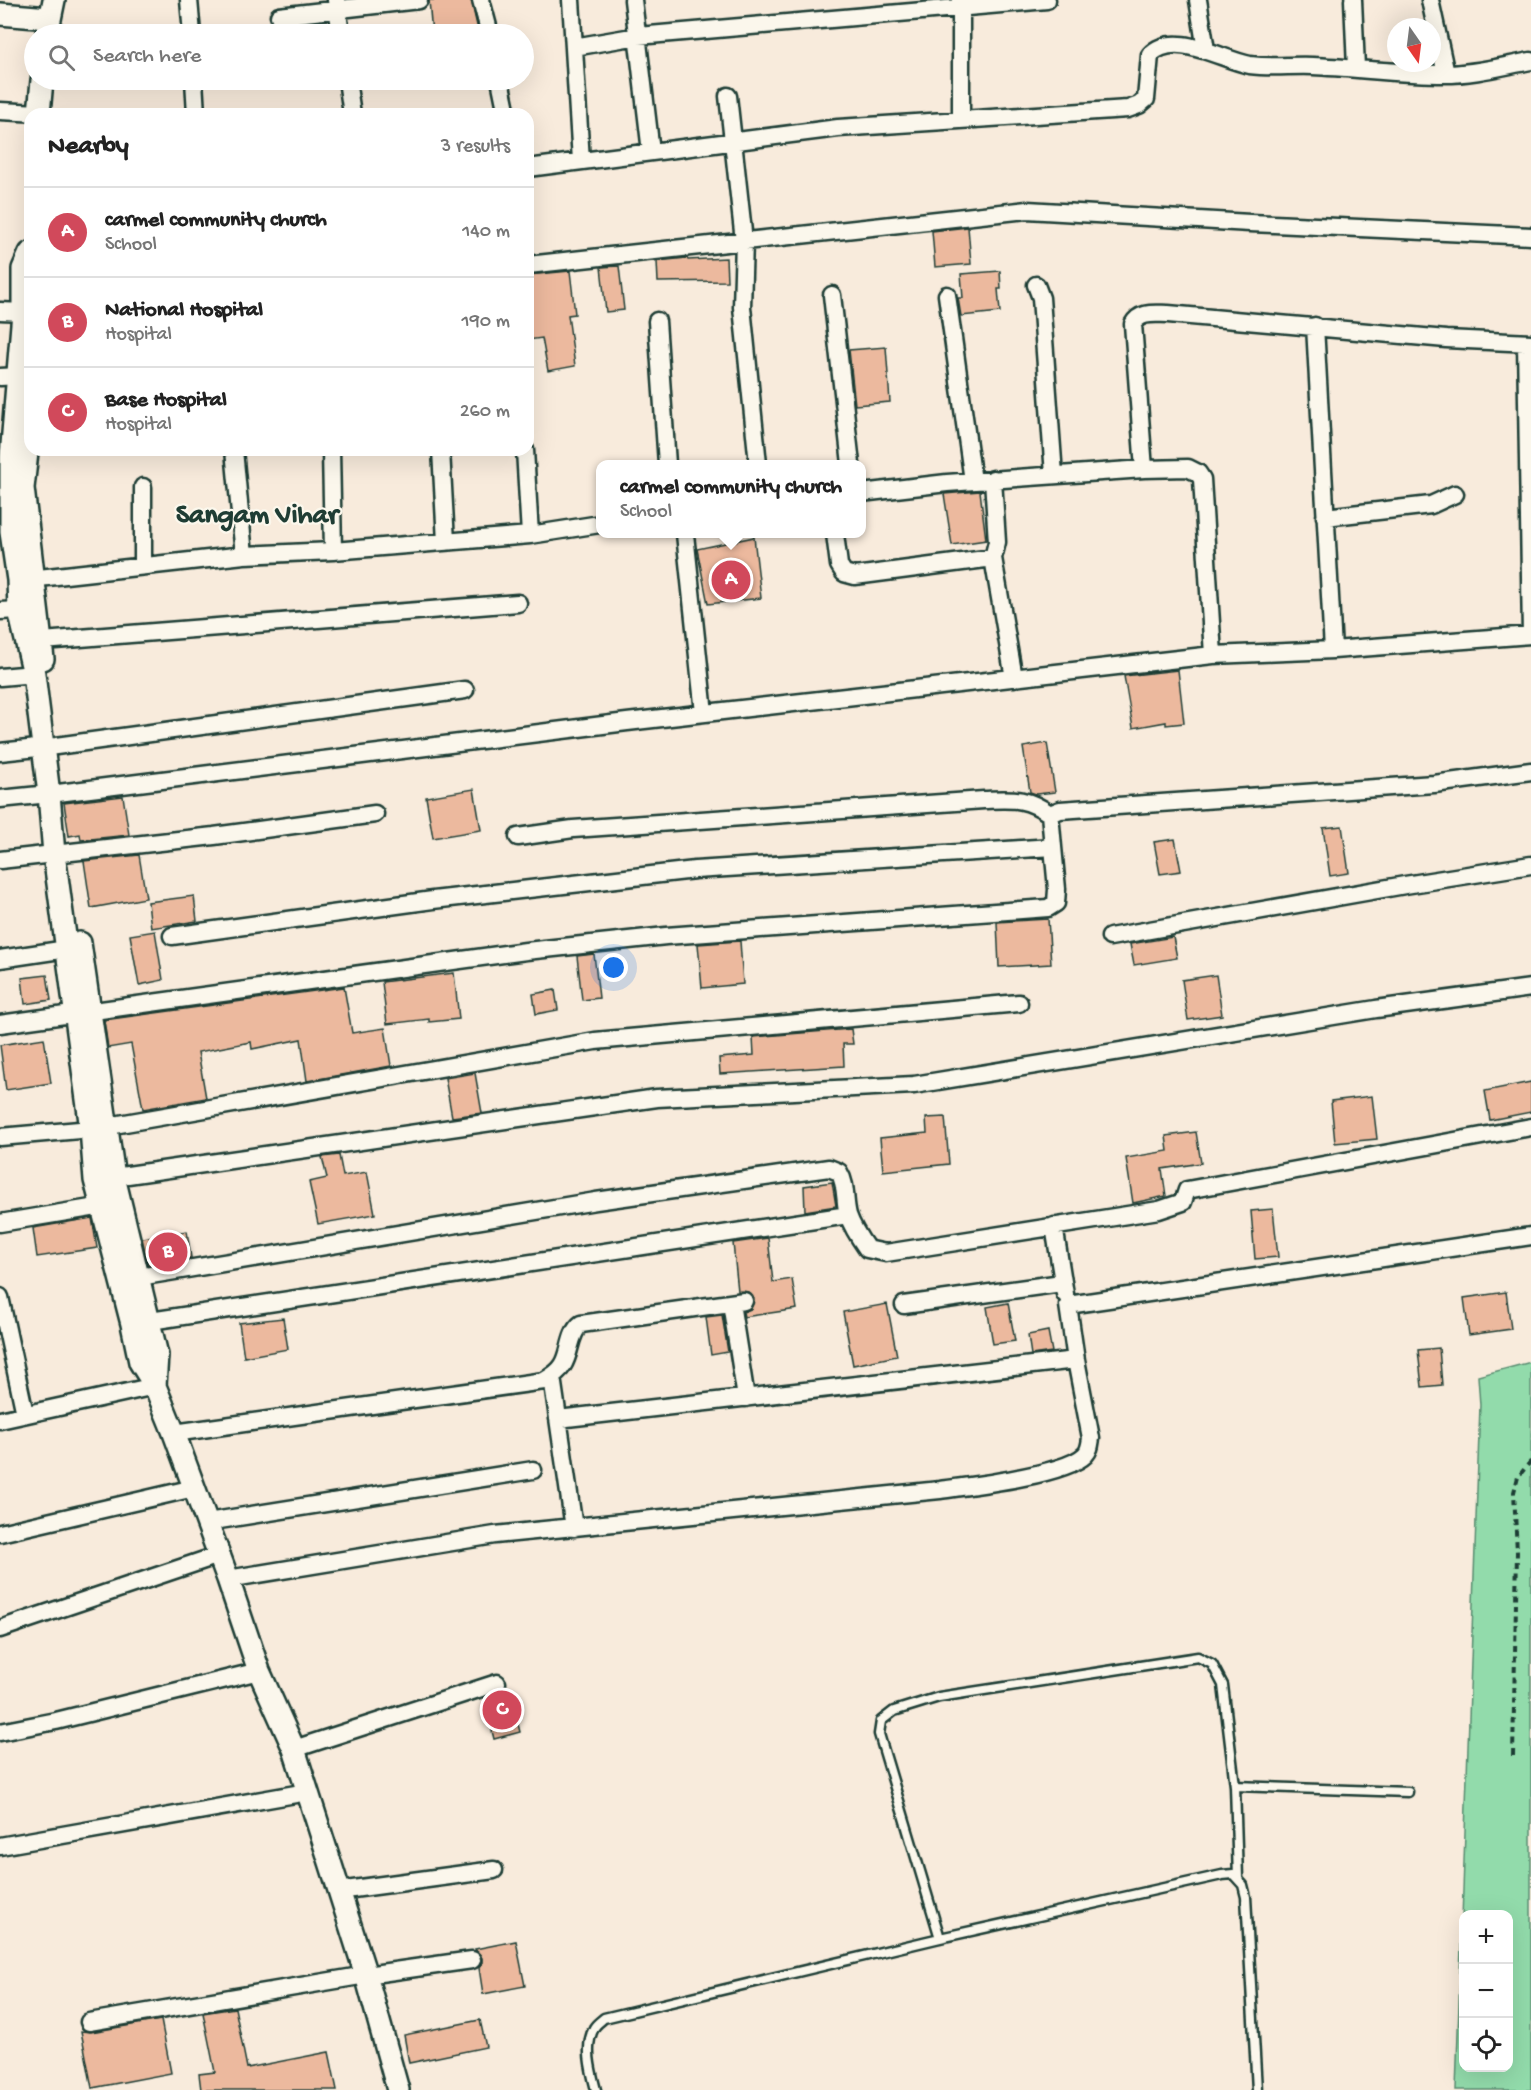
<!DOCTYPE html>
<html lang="en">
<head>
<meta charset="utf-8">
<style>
	body { margin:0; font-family:"Gochi Hand",sans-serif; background:#f2f2f2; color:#222 }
	.controls { position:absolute; right:18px; bottom:18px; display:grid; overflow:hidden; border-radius:12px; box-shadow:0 6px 24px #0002 }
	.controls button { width:54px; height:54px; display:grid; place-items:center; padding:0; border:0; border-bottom:2px solid #e0e0e0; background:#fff; color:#222; font:30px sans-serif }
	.compass { position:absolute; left:1387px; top:18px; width:54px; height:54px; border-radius:50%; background:#fff; box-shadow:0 6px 24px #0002; rotate:166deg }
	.you { position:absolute; left:614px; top:968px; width:21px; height:21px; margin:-15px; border:4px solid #fff; border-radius:50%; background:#1a73e8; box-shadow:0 0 0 9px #1a73e833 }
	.badge { display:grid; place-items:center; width:39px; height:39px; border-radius:50%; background:#d1495b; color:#fff; font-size:20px; font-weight:700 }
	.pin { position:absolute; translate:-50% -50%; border:3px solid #fff; box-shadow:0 2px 6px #0006 }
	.popup { position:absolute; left:596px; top:460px; width:270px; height:78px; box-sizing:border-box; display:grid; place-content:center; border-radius:12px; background:#fff; filter:drop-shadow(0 2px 4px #0005); font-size:20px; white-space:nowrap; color:#767676 }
	.popup b { font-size:22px; color:#222 }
	.popup::after { content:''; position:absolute; left:50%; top:100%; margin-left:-12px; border:12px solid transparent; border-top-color:#fff }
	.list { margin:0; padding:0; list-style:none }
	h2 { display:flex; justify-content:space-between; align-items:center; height:78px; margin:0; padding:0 24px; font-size:26px }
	h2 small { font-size:20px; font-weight:400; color:#767676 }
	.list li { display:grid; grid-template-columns:39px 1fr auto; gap:18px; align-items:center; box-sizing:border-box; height:90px; padding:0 24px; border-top:2px solid #e0e0e0 }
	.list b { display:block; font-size:22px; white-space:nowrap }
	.list p { margin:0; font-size:20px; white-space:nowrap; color:#767676 }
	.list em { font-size:20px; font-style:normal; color:#767676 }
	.icon { flex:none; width:33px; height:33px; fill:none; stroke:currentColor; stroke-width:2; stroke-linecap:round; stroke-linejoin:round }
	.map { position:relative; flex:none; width:1531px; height:2090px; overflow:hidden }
	.search { position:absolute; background:#fff; box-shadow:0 6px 24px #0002; left:24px; top:24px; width:510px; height:66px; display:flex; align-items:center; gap:15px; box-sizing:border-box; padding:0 21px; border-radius:33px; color:#767676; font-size:22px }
	.panel { position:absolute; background:#fff; box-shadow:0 6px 24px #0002; left:24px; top:108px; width:510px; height:348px; border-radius:18px }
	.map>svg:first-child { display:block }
</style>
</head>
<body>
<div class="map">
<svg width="1531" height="2090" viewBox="0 0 1531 2090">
	<rect width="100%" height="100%" fill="#f8ebdc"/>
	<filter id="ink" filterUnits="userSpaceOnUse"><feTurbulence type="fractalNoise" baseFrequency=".0167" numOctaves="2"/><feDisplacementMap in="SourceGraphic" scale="12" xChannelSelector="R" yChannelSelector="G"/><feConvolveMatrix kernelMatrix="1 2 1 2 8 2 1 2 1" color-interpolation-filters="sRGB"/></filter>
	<g filter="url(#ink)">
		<path fill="#92dbab" stroke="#588c70" stroke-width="1.5" fill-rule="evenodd" d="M1531 1362V2090H1456L1480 1405 1478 1376ZM1464 1914H1508V2068H1464Z"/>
		<path fill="#ecb99e" stroke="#1f3d34" stroke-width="1.5" d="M429 0H471L479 34H432Z
			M968 227 971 264 935 267 932 231Z
			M687 258 688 260 726 258 727 281 658 282 657 261Z
			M619 266 624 310 606 312 601 267Z
			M570 271 575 314 568 315 575 366 548 371 542 338 528 340V275Z
			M1000 271 1001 289H998L1000 312 961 316 958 298H963L961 274Z
			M886 347 890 402 855 405 849 350Z
			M980 491 986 540 952 545 944 494Z
			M754 537 761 598 708 604 697 549Z
			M1178 670 1184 723 1166 725V722L1133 728 1124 676Z
			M1047 743 1055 792 1036 794 1030 792 1023 747Z
			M474 789 481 830 433 838 426 797Z
			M123 796 129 835 81 840 80 834 69 836 64 803Z
			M1342 826 1349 873 1330 876 1323 828Z
			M1175 839 1181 871 1160 874 1154 842Z
			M139 855 146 898 91 908 84 861Z
			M194 896 197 921 151 928 148 902Z
			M1048 919 1051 964 999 967 997 922Z
			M155 931 163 980 139 985 130 935Z
			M1173 937 1177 958 1134 965 1130 944Z
			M740 941 743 984 702 988 698 944Z
			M594 954 599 998 582 1000 577 956Z
			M454 973 459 1019 429 1022V1019L387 1024 382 982Z
			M47 975 51 1000 25 1004 22 978Z
			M1216 975 1222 1015 1188 1020 1182 980Z
			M344 987 352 1033 385 1028 391 1066 307 1081 301 1039 252 1049 251 1042 198 1052 206 1098 143 1109 131 1044 108 1048 104 1020Z
			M555 990 558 1010 536 1014 533 994Z
			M851 1029 853 1044H843L844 1066 720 1074 719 1058 754 1055 753 1037Z
			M44 1038 51 1083 6 1090 0 1045Z
			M475 1073 482 1113 452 1117 445 1078Z
			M1531 1082V1112L1490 1120 1485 1091Z
			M1372 1096 1377 1139 1335 1143 1331 1101Z
			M945 1117 949 1164 883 1171 880 1138 927 1133 926 1118Z
			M1196 1132 1201 1163 1162 1169 1166 1196 1133 1203 1126 1158 1168 1151 1166 1136Z
			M339 1155 343 1176 367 1172 375 1214 318 1224 309 1182 327 1178 322 1157Z
			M832 1182 836 1206 805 1211 804 1186Z
			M1273 1209 1278 1257 1255 1259 1251 1211Z
			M92 1218 97 1248 37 1257 33 1228Z
			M187 1231 191 1258 148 1265 142 1238Z
			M768 1238 773 1282 792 1279 797 1309 744 1317 743 1312 751 1309 754 1299 748 1292 738 1291 733 1243Z
			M1506 1292 1511 1329 1469 1335 1464 1298Z
			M1008 1303 1015 1341 993 1344 987 1307Z
			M887 1304 897 1356 853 1365 843 1312Z
			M722 1315 728 1352 711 1355 706 1317Z
			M283 1318 288 1349 244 1357 239 1323Z
			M1048 1331 1052 1352 1031 1355 1028 1335Z
			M1439 1348 1442 1385 1422 1387 1418 1350Z
			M509 1689 520 1732 494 1739 484 1698Z
			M516 1941 525 1986 483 1994 479 1968 482 1963V1958L475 1949Z
			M235 2008 247 2068 329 2052 337 2090H201L199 2074 215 2072 203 2013Z
			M161 2020 171 2073 92 2088 81 2031 91 2032Z
			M480 2020 486 2047 409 2063 404 2035Z"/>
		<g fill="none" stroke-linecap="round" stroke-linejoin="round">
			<defs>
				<path id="service" d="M1235 1786 1408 1792
					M940 1938 879 1734 881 1721 894 1711 939 1697 1198 1657 1212 1664 1223 1685 1235 1786 1238 1878
					M596 2090C591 2071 584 2046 594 2028 596 2024 601 2021 604 2018L940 1938 1222 1875 1233 1874 1243 1885 1246 1897 1257 2090"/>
				<path id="minor" d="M189 0 192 34
					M336 0 341 34
					M481 0 490 34
					M571 0 581 161
					M633 0 651 152
					M1198 0 1206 50
					M1353 0 1356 68
					M1430 0 1446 74
					M279 16 419 0
					M574 47 638 36 1047 0
					M194 80 196 114
					M347 80 352 114
					M500 80 507 114
					M728 96 744 241 742 307 758 464
					M0 111 39 113
					M961 120V0
					M528 168 838 128 1128 109 1139 105 1146 99 1150 55C1174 29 1222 60 1250 65 1270 68 1292 65 1313 66 1357 68 1402 74 1445 74 1474 74 1503 66 1531 61
					M528 265 1027 210 1250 223 1531 236
					M1036 285 1041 298 1054 475
					M832 295 851 464
					M947 295 973 481
					M0 311 23 312
					M657 321 667 464
					M1315 326 1333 650
					M1526 343 1531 635
					M0 377 19 376
					M234 450 244 555
					M331 450 333 551
					M441 450 446 542
					M525 450 530 535
					M1144 469 1133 324C1140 311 1155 314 1168 314L1446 339 1531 343
					M861 493 947 483 1144 469 1188 468 1198 473 1202 479 1213 655
					M1325 517 1431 505 1455 494
					M685 534 704 713
					M835 534 839 565 844 573 855 576 993 558 997 542 993 479
					M993 558 1014 678
					M143 566V487
					M21 580 244 555 333 551 530 535 600 524
					M0 611 19 610
					M30 642 518 603
					M0 677 34 674
					M0 752 56 746 465 690
					M58 793 627 722 1213 655 1333 650 1531 635
					M0 799 49 794
					M518 837 573 829 984 800C1013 799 1026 797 1050 814
					M0 860 214 836 375 814
					M172 936 433 900 695 870 1053 847 1050 814 1060 810 1434 784 1531 771
					M1110 937 1405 885 1531 865
					M0 959 67 949
					M0 1024 526 951 666 936 1048 908 1056 903 1057 889 1053 847
					M108 1126 595 1041 1019 1003
					M0 1137 91 1129
					M114 1177 657 1098 914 1085 1376 1009 1531 988
					M0 1223 103 1206
					M1054 1226 1065 1294
					M127 1279 596 1201 829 1168 839 1172C847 1185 844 1200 848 1215 852 1227 860 1239 867 1249L886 1253 1159 1210 1183 1202 1187 1190 1531 1127
					M0 1297 25 1414
					M731 1303 746 1398
					M904 1305 1062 1283
					M137 1323 848 1215
					M552 1377 574 1528
					M558 1419 1076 1360
					M0 1420 155 1386
					M174 1433 544 1381C551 1377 559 1372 563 1365 571 1353 569 1333 581 1324L744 1301
					M207 1522 533 1470
					M0 1533 194 1488
					M228 1579 495 1535 940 1490C970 1486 1065 1475 1085 1455 1090 1450 1090 1444 1091 1438L1076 1360 1068 1305 1531 1236
					M0 1629 219 1555
					M0 1732 56 1721 259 1671
					M294 1749 497 1683
					M0 1846 307 1792
					M338 1891 494 1870
					M89 2022 366 1975 472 1960"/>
				<path id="tertiary" d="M0 14 49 18
					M47 34 54 0
					M39 114 42 80
					M30 253 23 269V312L11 457V532L18 580 19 610 34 674 49 794 54 854 91 1129 95 1180 132 1324 140 1362 155 1386 174 1433 228 1579 259 1671 294 1749 366 1975 398 2090
					M30 425 23 488 43 659
					M80 943 114 1177 157 1355 155 1386"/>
			</defs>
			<use href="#service" stroke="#1f3d34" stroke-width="13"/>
			<use href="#minor" stroke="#1f3d34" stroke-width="21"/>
			<use href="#tertiary" stroke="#1f3d34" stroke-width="26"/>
			<path stroke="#1f3d34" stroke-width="4" stroke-dasharray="6 4.5" stroke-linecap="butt" d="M1513 1756 1517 1552 1514 1492 1518 1477 1531 1461"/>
			<use href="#service" stroke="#fbf7ec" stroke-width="8"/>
			<use href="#minor" stroke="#fbf7ec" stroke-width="16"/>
			<use href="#tertiary" stroke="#fbf7ec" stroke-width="21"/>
		</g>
	</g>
	<g text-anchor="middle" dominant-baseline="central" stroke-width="4.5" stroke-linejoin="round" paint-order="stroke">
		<g font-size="28" font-weight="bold" fill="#1f3d34" stroke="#fbf7ec">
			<text x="257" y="516">Sangam Vihar</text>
		</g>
	</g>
</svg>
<div class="controls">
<button>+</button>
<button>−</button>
<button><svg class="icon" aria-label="locate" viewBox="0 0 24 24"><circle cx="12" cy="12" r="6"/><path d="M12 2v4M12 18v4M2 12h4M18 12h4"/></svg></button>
</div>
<svg class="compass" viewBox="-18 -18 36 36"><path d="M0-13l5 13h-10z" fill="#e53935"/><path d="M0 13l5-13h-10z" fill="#767676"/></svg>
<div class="you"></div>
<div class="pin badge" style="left:731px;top:580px">A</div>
<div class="popup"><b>carmel community church</b>School</div>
<div class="pin badge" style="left:168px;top:1252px">B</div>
<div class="pin badge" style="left:502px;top:1710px">C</div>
<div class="search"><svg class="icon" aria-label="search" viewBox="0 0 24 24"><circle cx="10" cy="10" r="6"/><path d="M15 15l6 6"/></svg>Search here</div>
<section class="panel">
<h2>Nearby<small>3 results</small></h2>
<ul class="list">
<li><span class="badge">A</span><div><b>carmel community church</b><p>School</p></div><em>140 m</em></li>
<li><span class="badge">B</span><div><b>National Hospital</b><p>Hospital</p></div><em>190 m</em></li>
<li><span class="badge">C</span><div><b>Base Hospital</b><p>Hospital</p></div><em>260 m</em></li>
</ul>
</section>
</div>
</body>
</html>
